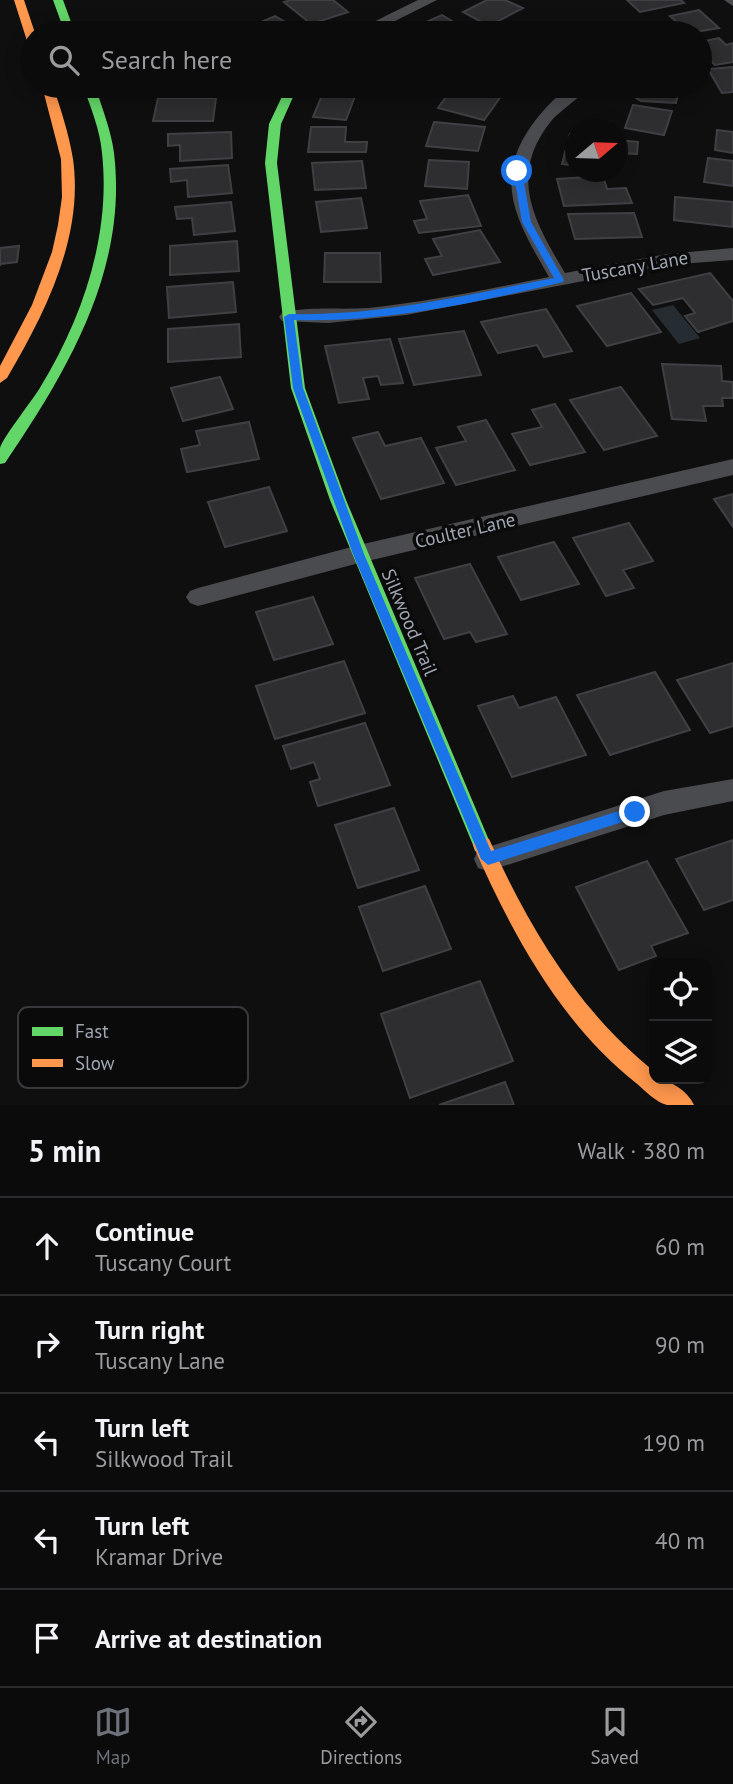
<!DOCTYPE html>
<html lang="en">
<head>
<meta charset="utf-8">
<style>
	body { margin:0; font-family:"PT Sans",sans-serif; background:#19191a; color:#f1f3f6 }
	.controls { position:absolute; right:21px; bottom:21px; display:grid; overflow:hidden; border-radius:14px; box-shadow:0 4px 18px #0003 }
	.controls button { width:63px; height:63px; display:grid; place-items:center; padding:0; border:0; border-bottom:2px solid #2b2b2d; background:#0b0b0c; color:#f1f3f6; font:35px sans-serif }
	.compass { position:absolute; left:565px; top:119px; width:63px; height:63px; border-radius:50%; background:#0b0b0c; box-shadow:0 4px 18px #0003; rotate:71deg }
	.stop { position:absolute; width:21px; height:21px; margin:-16px; border:5px solid #1a73e8; border-radius:50%; background:#fff }
	.stop.end { background:#1a73e8; border-color:#fff; box-shadow:0 2px 7px #0008 }
	.list { margin:0; padding:0; list-style:none }
	h2 { display:flex; justify-content:space-between; align-items:center; height:91px; margin:0; padding:0 28px; font-size:30px }
	h2 small { font-size:23px; font-weight:400; color:#9a9b9d }
	.list li { display:grid; grid-template-columns:46px 1fr auto; gap:21px; align-items:center; box-sizing:border-box; height:98px; padding:0 28px; border-top:2px solid #2b2b2d }
	.list b { display:block; font-size:26px; white-space:nowrap }
	.list p { margin:0; font-size:23px; white-space:nowrap; color:#9a9b9d }
	.list em { font-size:23px; font-style:normal; color:#9a9b9d }
	.icon { flex:none; width:38px; height:38px; fill:none; stroke:currentColor; stroke-width:2; stroke-linecap:round; stroke-linejoin:round }
	.map { position:relative; flex:none; width:733px; height:1105px; overflow:hidden }
	.search { position:absolute; background:#0b0b0c; box-shadow:0 4px 18px #0003; left:21px; right:21px; top:21px; height:77px; display:flex; align-items:center; gap:18px; box-sizing:border-box; padding:0 24px; border-radius:38px; color:#9a9b9d; font-size:26px }
	.sheet { height:581px; background:#0b0b0c }
	nav { display:flex; justify-content:space-around; align-items:center; box-sizing:border-box; height:98px; border-top:2px solid #2b2b2d; background:#0b0b0c; font-size:19px; color:#9a9b9d }
	nav a { display:grid; justify-items:center; gap:4px }
	nav .on { color:#6d7179 }
	.map>svg:first-child { display:block }
</style>
</head>
<body>
<div class="map">
<svg width="733" height="1105" viewBox="0 0 733 1105">
	<rect width="100%" height="100%" fill="#0f0f10"/>
	<path fill="#252d33" d="M673 305 700 338 679 344 652 310Z"/>
	<path fill="#2e2e30" stroke="#3e4044" stroke-width="2" d="M290 0H333L348 12 311 24 284 2Z
		M487 0H505L523 8 489 26 463 12Z
		M627 0H681L684 3 640 12Z
		M699 10 719 28 689 33 670 16Z
		M442 15 467 30 459 33H422L412 28Z
		M275 16 304 33 240 32 254 25Z
		M719 38 726 45 733 43V62L715 65 700 51V42Z
		M733 67V92L722 93 708 69Z
		M454 86H464L502 95 484 120 438 108Z
		M638 86H666L665 91 678 94 676 103 641 101 627 92Z
		M323 93 355 96 346 120 313 117Z
		M158 98H216L213 121H153Z
		M633 105 672 111 664 135 625 128Z
		M434 122 485 127 478 151 426 146Z
		M311 127H346L345 142H367L366 152H308Z
		M717 130 733 132V153L715 150Z
		M231 132 232 158 180 161V145L168 146V134Z
		M570 134 576 135V166L562 164Z
		M618 140 638 142 637 154 618 153Z
		M708 158 733 161V186L704 182Z
		M429 160 469 162 467 189 425 186Z
		M362 161 366 188 315 190 312 163Z
		M228 165 232 193 188 197 187 180 171 182 170 169Z
		M603 176 607 189 626 188 632 203 564 206 557 179Z
		M468 195 481 226 419 233 414 221 427 219 420 201Z
		M675 197 733 202 732 227 674 220Z
		M361 198 367 228 321 232 316 202Z
		M231 202 235 231 194 235 192 218 177 219 175 207Z
		M634 213 642 237 575 239 568 214Z
		M480 230 500 262 433 275 425 259 442 256 433 239Z
		M237 241 239 271 170 275V246Z
		M19 246 17 262 0 264V266V248Z
		M325 253H380L381 282H324Z
		M710 273 733 301V321L698 332 685 316 695 313 683 298 653 305 639 289Z
		M233 282 236 312 169 318 167 287Z
		M631 293 661 332 607 346 577 306Z
		M546 309 572 351 544 357 537 345 498 353 481 322Z
		M239 324 241 357 168 362V329Z
		M464 331 481 375 414 385 399 339Z
		M390 339 403 383 381 385 378 376 363 378 369 399 339 403 325 346Z
		M662 364 721 366 722 381 733 382V398H722L723 406H703L706 421 672 419Z
		M220 377 233 409 183 421 171 388Z
		M621 387 657 436 604 450 570 400Z
		M555 404 585 452 530 465 512 434 542 427 532 410Z
		M486 420 515 470 456 485 436 448 466 441 458 427Z
		M249 422 259 459 187 472 181 449 200 445 196 431Z
		M378 432 385 446 421 438 444 483 381 499 353 438Z
		M269 487 287 531 225 547 208 502Z
		M733 494V527L714 499Z
		M629 523 653 561 623 570 634 588 606 596 573 538Z
		M554 542 579 584 521 600 498 557Z
		M470 564 507 634 476 642 470 632 444 639 415 578Z
		M313 597 333 644 274 660 256 612Z
		M344 661 365 713 275 739 256 686Z
		M733 663V726L710 733 677 680Z
		M655 672 690 730 610 755 577 695Z
		M513 696 519 708 556 697 586 755 512 777 478 706Z
		M365 723 390 785 318 806 310 782 320 779 314 762 291 769 283 746Z
		M394 808 419 870 358 888 335 825Z
		M733 840V900L704 910 676 859Z
		M647 861 688 933 651 946 656 956 619 970 576 887Z
		M425 886 451 949 383 971 359 907Z
		M480 981 513 1061 410 1098 381 1014Z
		M505 1082 514 1105H439Z"/>
	<g fill="none" stroke-linecap="round" stroke-linejoin="round">
		<path fill="#4a4b4f" fill-rule="evenodd" d="M418 0H437L371 33H351Z
			M724 0H733V6Z
			M576 86 584 91C575 102 562 109 552 120 507 175 534 221 565 273L667 254 733 248V260L667 265 406 315 328 323 282 321 279 317 282 313C309 306 341 310 368 308 429 302 489 289 549 277 515 218 490 177 538 117 548 105 561 90 576 86Z
			M733 459V475L359 563 198 606 190 603 186 597 190 591 198 588 359 545Z
			M733 779V801L664 815 488 871 478 868 474 859 478 850 488 847 664 791Z"/>
		<path fill="#63d668" fill-rule="evenodd" d="M53 0H63L75 33H65Z
			M83 86H95C102 108 111 130 114 153 128 269 68 370 5 463L0 464C0 460 0 453 0 448 3 437 33 400 41 386 83 317 111 234 102 153 100 130 91 108 83 86Z
			M287 86H298L281 124 277 163 305 388 346 500 491 845 489 851 482 853 475 851 473 845 330 500 291 388 265 163 269 124Z"/>
		<path fill="#ff974d" fill-rule="evenodd" d="M14 0H24L35 33 33 47 28 44Z
			M42 86H53C61 110 69 134 73 159 84 237 45 313 7 378L0 383V366L32 305 52 252 58 225 62 197 61 159Z
			M482 837 489 839C528 925 578 1011 654 1071V1079C669 1079 688 1091 694 1105 685 1105 675 1105 667 1105 657 1103 644 1090 636 1083 560 1023 511 932 473 845L475 839Z"/>
	</g>
	<path fill="#1a73e8" d="M517 168 522 171 531 222 564 280 563 282C475 303 384 323 294 320L303 388 364 554 491 851 635 806 642 812 635 818 488 865 481 859 353 554 293 388 284 317 289 314C380 316 465 295 554 278L522 222 513 171Z"/>
	<g text-anchor="middle" dominant-baseline="central" stroke-width="7" stroke-linejoin="round" paint-order="stroke">
		<g font-size="19" fill="#9fa6b2" stroke="#0a0a0b">
			<text transform="translate(635 266) rotate(-10)">Tuscany Lane</text>
			<text transform="translate(465 530) rotate(-13)">Coulter Lane</text>
			<text transform="translate(410 622) rotate(67)">Silkwood Trail</text>
		</g>
	</g>
	<rect x="18" y="1007" width="230" height="81" rx="10" fill="#0a0a0b" stroke="#37393d" stroke-width="2"/>
	<rect x="32" y="1027" width="31" height="9" fill="#63d668"/>
	<rect x="32" y="1059" width="31" height="8" fill="#ff974d"/>
	<g font-size="19" fill="#9fa6b2">
		<text x="75" y="1038">Fast</text>
		<text x="75" y="1070">Slow</text>
	</g>
</svg>
<div class="controls">
<button><svg class="icon" aria-label="locate" viewBox="0 0 24 24"><circle cx="12" cy="12" r="6"/><path d="M12 2v4M12 18v4M2 12h4M18 12h4"/></svg></button>
<button><svg class="icon" aria-label="layers" viewBox="0 0 24 24"><path d="M12 4l9 5-9 5-9-5zM3 14l9 5 9-5"/></svg></button>
</div>
<svg class="compass" viewBox="-18 -18 36 36"><path d="M0-13l5 13h-10z" fill="#e53935"/><path d="M0 13l5-13h-10z" fill="#9a9b9d"/></svg>
<div class="stop" style="left:517px;top:171px"></div>
<div class="stop end" style="left:635px;top:812px"></div>
<div class="search"><svg class="icon" aria-label="search" viewBox="0 0 24 24"><circle cx="10" cy="10" r="6"/><path d="M15 15l6 6"/></svg>Search here</div>
</div>
<section class="sheet">
<h2>5 min<small>Walk · 380 m</small></h2>
<ul class="list">
<li><svg class="icon" aria-label="ahead" viewBox="0 0 24 24"><path d="M12 20V5M6 11l6-6 6 6"/></svg><div><b>Continue</b><p>Tuscany Court</p></div><em>60 m</em></li>
<li><svg class="icon" aria-label="right" viewBox="0 0 24 24"><path d="M7 20v-9h11M14 6l5 5-5 5"/></svg><div><b>Turn right</b><p>Tuscany Lane</p></div><em>90 m</em></li>
<li><svg class="icon" aria-label="left" viewBox="0 0 24 24"><path d="M17 20v-9H6M10 6l-5 5 5 5"/></svg><div><b>Turn left</b><p>Silkwood Trail</p></div><em>190 m</em></li>
<li><svg class="icon" aria-label="left" viewBox="0 0 24 24"><path d="M17 20v-9H6M10 6l-5 5 5 5"/></svg><div><b>Turn left</b><p>Kramar Drive</p></div><em>40 m</em></li>
<li><svg class="icon" aria-label="arrive" viewBox="0 0 24 24"><path d="M6 21V4h12l-3 4 3 4H6"/></svg><div><b>Arrive at destination</b></div></li>
</ul>
</section>
<nav>
<a class="on"><svg class="icon" aria-label="map" viewBox="0 0 24 24"><path d="M3 6l6-2 6 2 6-2v14l-6 2-6-2-6 2zM9 4v14M15 6v14"/></svg>Map</a>
<a><svg class="icon" aria-label="directions" viewBox="0 0 24 24"><path d="M12 3l9 9-9 9-9-9zM9 14v-3h6M13 9l2 2-2 2"/></svg>Directions</a>
<a><svg class="icon" aria-label="saved" viewBox="0 0 24 24"><path d="M7 4h10v16l-5-4-5 4z"/></svg>Saved</a>
</nav>
</body>
</html>
